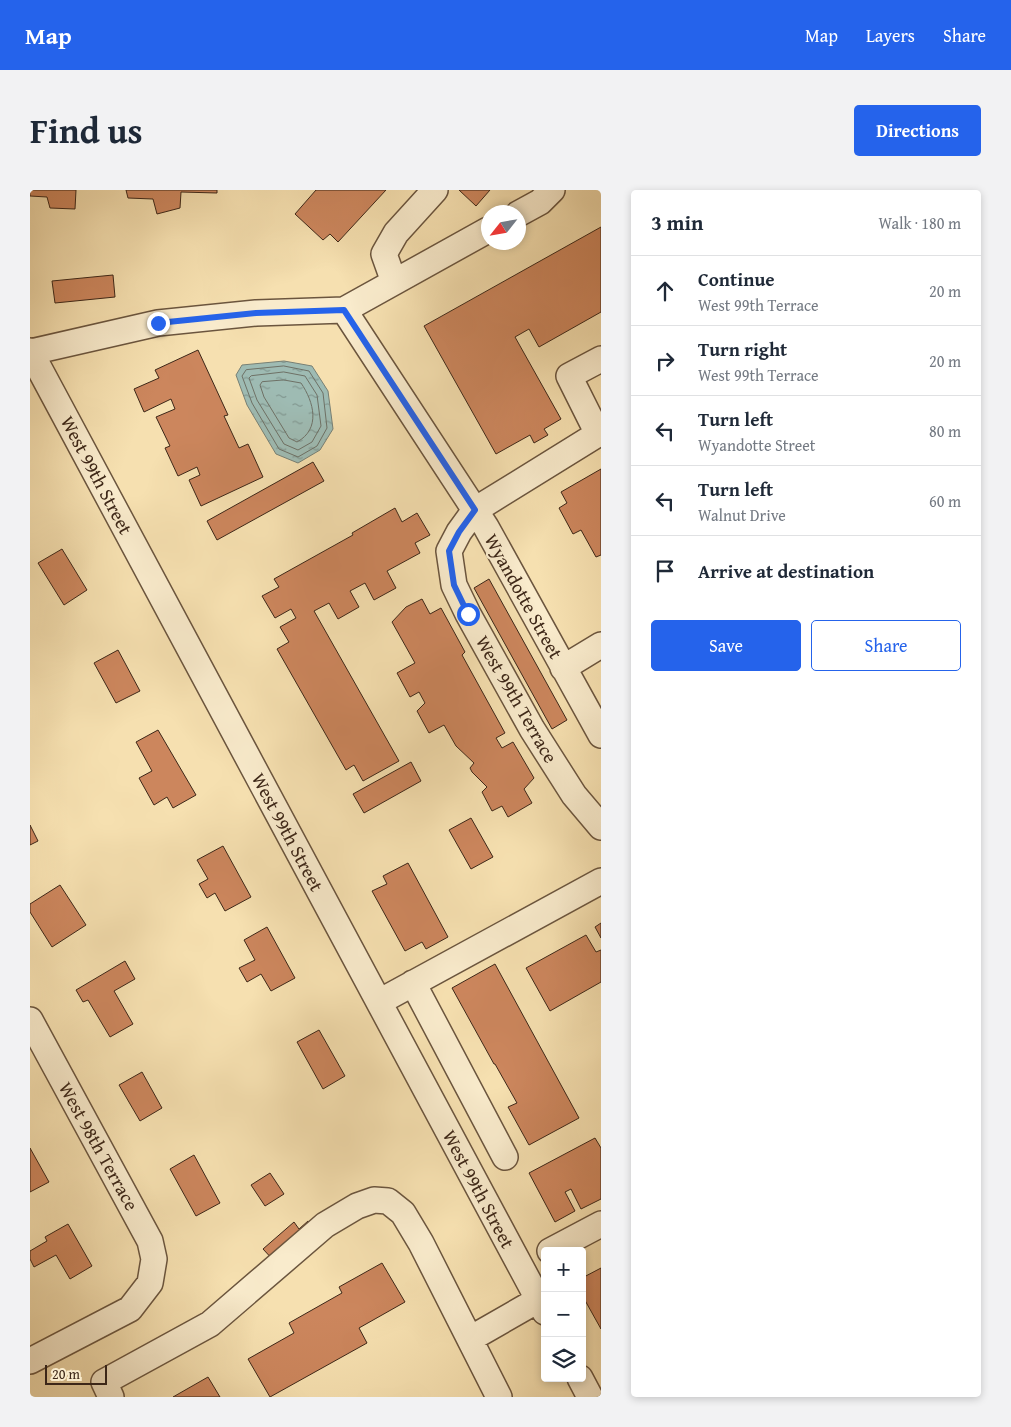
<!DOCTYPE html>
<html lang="en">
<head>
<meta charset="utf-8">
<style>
	body { margin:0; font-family:"Gentium Book Plus",serif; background:#f2f2f3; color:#1f2937 }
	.controls { position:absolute; right:15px; bottom:15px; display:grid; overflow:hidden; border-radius:5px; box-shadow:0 2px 8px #0003 }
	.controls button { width:45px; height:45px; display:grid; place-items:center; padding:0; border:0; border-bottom:1px solid #e0e1e3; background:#fff; color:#1f2937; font:25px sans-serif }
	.compass { position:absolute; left:451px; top:15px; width:45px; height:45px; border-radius:50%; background:#fff; box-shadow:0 2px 8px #0003; rotate:239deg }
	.scale { position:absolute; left:15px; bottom:12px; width:62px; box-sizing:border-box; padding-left:5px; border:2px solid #3d2718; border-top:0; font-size:14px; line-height:18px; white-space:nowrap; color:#3d2718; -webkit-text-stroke:4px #f9ebcc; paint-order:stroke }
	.stop { position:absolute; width:15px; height:15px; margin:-11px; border:4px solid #2563eb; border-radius:50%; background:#fff }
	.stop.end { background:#2563eb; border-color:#fff; box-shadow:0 1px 5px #0008 }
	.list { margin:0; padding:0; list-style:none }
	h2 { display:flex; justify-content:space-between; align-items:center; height:65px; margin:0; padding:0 20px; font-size:21px }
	h2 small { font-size:16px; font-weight:400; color:#747a83 }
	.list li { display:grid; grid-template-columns:32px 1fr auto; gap:15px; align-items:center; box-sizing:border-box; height:70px; padding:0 20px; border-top:1px solid #e0e1e3 }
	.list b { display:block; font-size:19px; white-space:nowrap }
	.list p { margin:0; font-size:16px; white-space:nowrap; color:#747a83 }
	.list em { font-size:16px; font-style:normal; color:#747a83 }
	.actions { display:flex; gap:10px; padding:15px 20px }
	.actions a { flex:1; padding:11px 0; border:1px solid #2563eb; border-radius:5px; text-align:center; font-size:18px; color:#2563eb }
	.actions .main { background:#2563eb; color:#fff }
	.icon { flex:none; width:28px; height:28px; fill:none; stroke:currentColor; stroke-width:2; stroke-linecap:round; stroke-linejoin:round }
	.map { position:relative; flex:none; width:571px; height:1207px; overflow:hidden; border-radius:5px }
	header { display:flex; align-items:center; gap:30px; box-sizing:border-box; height:70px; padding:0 25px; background:#2563eb; color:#fff }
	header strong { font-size:24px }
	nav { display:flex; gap:28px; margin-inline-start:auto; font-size:18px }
	.intro { display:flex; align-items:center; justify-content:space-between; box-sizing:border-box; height:120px; padding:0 30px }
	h1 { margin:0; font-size:35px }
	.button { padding:12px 22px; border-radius:5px; background:#2563eb; color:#fff; font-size:18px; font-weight:700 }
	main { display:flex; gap:30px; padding:0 30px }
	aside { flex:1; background:#fff; border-radius:5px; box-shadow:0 2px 8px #0003 }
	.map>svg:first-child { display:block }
</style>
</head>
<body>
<header>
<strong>Map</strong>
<nav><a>Map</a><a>Layers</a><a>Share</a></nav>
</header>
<div class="intro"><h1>Find us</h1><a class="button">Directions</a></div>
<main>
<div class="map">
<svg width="571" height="1207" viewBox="0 0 571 1207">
	<defs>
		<pattern id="water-ripples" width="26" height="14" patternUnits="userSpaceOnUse" patternTransform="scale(1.25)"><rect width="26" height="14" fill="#9ebbb3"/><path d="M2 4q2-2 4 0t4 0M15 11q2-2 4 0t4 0" fill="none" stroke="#829891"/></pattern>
	</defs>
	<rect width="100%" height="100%" fill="#f6e0b0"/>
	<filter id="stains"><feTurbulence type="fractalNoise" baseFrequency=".004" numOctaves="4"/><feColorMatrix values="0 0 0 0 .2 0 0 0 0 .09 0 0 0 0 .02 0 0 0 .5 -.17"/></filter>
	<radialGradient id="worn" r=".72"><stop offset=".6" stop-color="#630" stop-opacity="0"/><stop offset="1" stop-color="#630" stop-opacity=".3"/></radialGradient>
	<path fill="url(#water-ripples)" stroke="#778075" d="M254 171 282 176 298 201 303 239 290 260 268 273 246 264 217 215 206 185 212 175Z"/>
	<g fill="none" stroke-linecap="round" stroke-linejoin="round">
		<path stroke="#6e7166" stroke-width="1" d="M254 176 279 181 293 203 297 238 287 256 268 267 249 259 222 213 212 186 216 180Z
			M254 182 275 186 287 205 291 236 282 252 268 260 254 254 227 210 219 188 221 186Z
			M254 190 271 193C284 212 291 239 267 252L259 248 234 207 230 195 232 192Z"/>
	</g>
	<path fill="#cc865d" stroke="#3d2718" d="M0 0H46L45 19 20 18 17 7 0 6Z
		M96 0H187V3L151 2 150 18 127 24 123 9 98 8Z
		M286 0H356L308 52 300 44 293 50 265 24Z
		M429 0H460L446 16Z
		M571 37V122L509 157 499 139 485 147 531 229 514 239 518 245 504 253 500 245 466 264 394 136Z
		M83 85 85 107 25 113 22 91Z
		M168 160 198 225 194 226 209 258 218 254 233 287 171 316 159 290 170 285 167 277 148 286 135 258 140 256 126 227 145 219 141 209 114 222 104 199 129 188 125 180Z
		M283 272 294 291 187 350 177 331Z
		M571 279V365L566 367 551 340 543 344 529 318 537 313 531 302Z
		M365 318 372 332 387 323 400 345 385 353 390 363 357 381 366 398 344 410 335 393 320 401 329 417 308 429 299 413 284 421 369 571 333 591 324 575 316 580 247 459 259 452 250 437 266 428 261 419 245 428 232 406 249 397 244 389 323 345 322 343Z
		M32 359 57 400 34 415 8 373Z
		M459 389 537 530 522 539 444 398Z
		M392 409 400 424 411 418 435 462 432 465 475 543 466 548 472 558 483 552 504 588 494 599 502 613 478 627 472 616 462 621 452 602 457 597 442 582 440 578 444 573 426 556 414 535 399 543 387 521 395 513 389 502 380 507 367 483 385 473 362 432 376 417Z
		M88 460 110 501 86 513 64 473Z
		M128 540 166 605 143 618 137 607 124 615 109 588 122 581 106 552Z
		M381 572 391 591 334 623 323 604Z
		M441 628 463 667 441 679 419 640Z
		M0 635 8 651 0 655Z
		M193 656 221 707 195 721 185 703 177 708 169 694 178 689 167 670Z
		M378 673 418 747 396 759 392 752 375 761 342 701 357 694 353 686Z
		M30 695 56 735 22 757 0 722V714Z
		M571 733V748L565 737Z
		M237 737 265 788 241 801 231 784 217 792 209 778 225 770 214 750Z
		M556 745 566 762 571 760V792L520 821 496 778Z
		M95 771 105 789 84 801 103 834 80 847 58 810 53 812 46 800Z
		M465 774 549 928 499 955 478 917 487 913 465 874H464L422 798Z
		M289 840 315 886 293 899 267 852Z
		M112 882 132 918 110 931 89 895Z
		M565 948 571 958V1009L551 1019 541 999 535 1002 545 1021 525 1032 499 983Z
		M0 958 19 992 0 1002Z
		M164 965 190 1013 166 1026 140 979Z
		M240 983 254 1004 235 1016 221 995Z
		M278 1031 284 1038 245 1072 233 1059 264 1032 269 1039Z
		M38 1034 62 1076 40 1089 26 1065 4 1077 0 1069V1061L17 1051 15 1047Z
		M352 1073 375 1112 329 1138 337 1153 240 1207 218 1169 264 1143 259 1133 312 1103 309 1097Z
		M571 1078V1139L552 1105V1088Z
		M178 1187 190 1207H143Z"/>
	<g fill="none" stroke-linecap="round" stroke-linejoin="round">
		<defs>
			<path id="minor" d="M488 24 510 12 522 0
				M364 92 354 64 366 43 405 0
				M314 120 456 337 571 545
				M0 161 515 1122
				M1 162 128 133 226 123 314 120 458 40
				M571 169 539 186 568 244 445 320 429 342 419 361 424 395 438 424 502 539 544 605 571 637
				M533 478 571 455
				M383 793 475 967
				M349 812 571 691
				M0 830 120 1051 124 1069 120 1093 100 1119 0 1171
				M520 1061 571 1034
				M440 1149 508 1110
				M550 1188 560 1207
				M81 1207 74 1192 180 1134 295 1035 327 1016 344 1010 358 1011 373 1023 391 1053 469 1207"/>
		</defs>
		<use href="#minor" stroke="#6b553e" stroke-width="28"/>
		<use href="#minor" stroke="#f9ebcc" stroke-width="25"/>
	</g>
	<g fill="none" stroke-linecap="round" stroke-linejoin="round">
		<path stroke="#2563eb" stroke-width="6" d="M128 133 226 123 314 120 445 320 429 342 419 361 424 395 438 424"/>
	</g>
	<g text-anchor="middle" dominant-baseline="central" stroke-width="4.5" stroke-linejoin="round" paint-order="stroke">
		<g font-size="19" fill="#3d2718" stroke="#f9ebcc">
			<text transform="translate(67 285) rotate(62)">West 99th Street</text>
			<text transform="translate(494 406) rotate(61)">Wyandotte Street</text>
			<text transform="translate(487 509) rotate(60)">West 99th Terrace</text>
			<text transform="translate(258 642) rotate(62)">West 99th Street</text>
			<text transform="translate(69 956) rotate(61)">West 98th Terrace</text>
			<text transform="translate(449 999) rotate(62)">West 99th Street</text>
		</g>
	</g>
	<rect width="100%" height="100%" filter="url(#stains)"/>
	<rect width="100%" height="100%" fill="url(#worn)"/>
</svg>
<div class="controls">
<button>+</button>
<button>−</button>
<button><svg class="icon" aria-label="layers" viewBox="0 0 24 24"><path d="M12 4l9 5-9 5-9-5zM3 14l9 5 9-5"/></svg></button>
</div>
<svg class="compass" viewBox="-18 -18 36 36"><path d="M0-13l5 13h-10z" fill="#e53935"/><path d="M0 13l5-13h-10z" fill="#747a83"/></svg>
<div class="scale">20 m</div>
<div class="stop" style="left:438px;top:424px"></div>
<div class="stop end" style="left:128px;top:133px"></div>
</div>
<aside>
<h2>3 min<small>Walk · 180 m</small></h2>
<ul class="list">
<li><svg class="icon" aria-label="ahead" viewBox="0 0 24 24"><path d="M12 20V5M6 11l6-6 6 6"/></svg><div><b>Continue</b><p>West 99th Terrace</p></div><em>20 m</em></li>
<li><svg class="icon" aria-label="right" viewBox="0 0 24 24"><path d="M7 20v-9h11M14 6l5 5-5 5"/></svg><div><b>Turn right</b><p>West 99th Terrace</p></div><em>20 m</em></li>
<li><svg class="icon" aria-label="left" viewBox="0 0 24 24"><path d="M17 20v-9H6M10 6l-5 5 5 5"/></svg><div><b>Turn left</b><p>Wyandotte Street</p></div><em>80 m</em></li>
<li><svg class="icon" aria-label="left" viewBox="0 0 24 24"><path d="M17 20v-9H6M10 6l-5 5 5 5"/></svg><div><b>Turn left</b><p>Walnut Drive</p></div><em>60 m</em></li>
<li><svg class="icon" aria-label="arrive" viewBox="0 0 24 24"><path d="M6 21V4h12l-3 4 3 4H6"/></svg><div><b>Arrive at destination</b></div></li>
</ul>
<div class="actions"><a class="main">Save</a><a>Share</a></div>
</aside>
</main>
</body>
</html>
